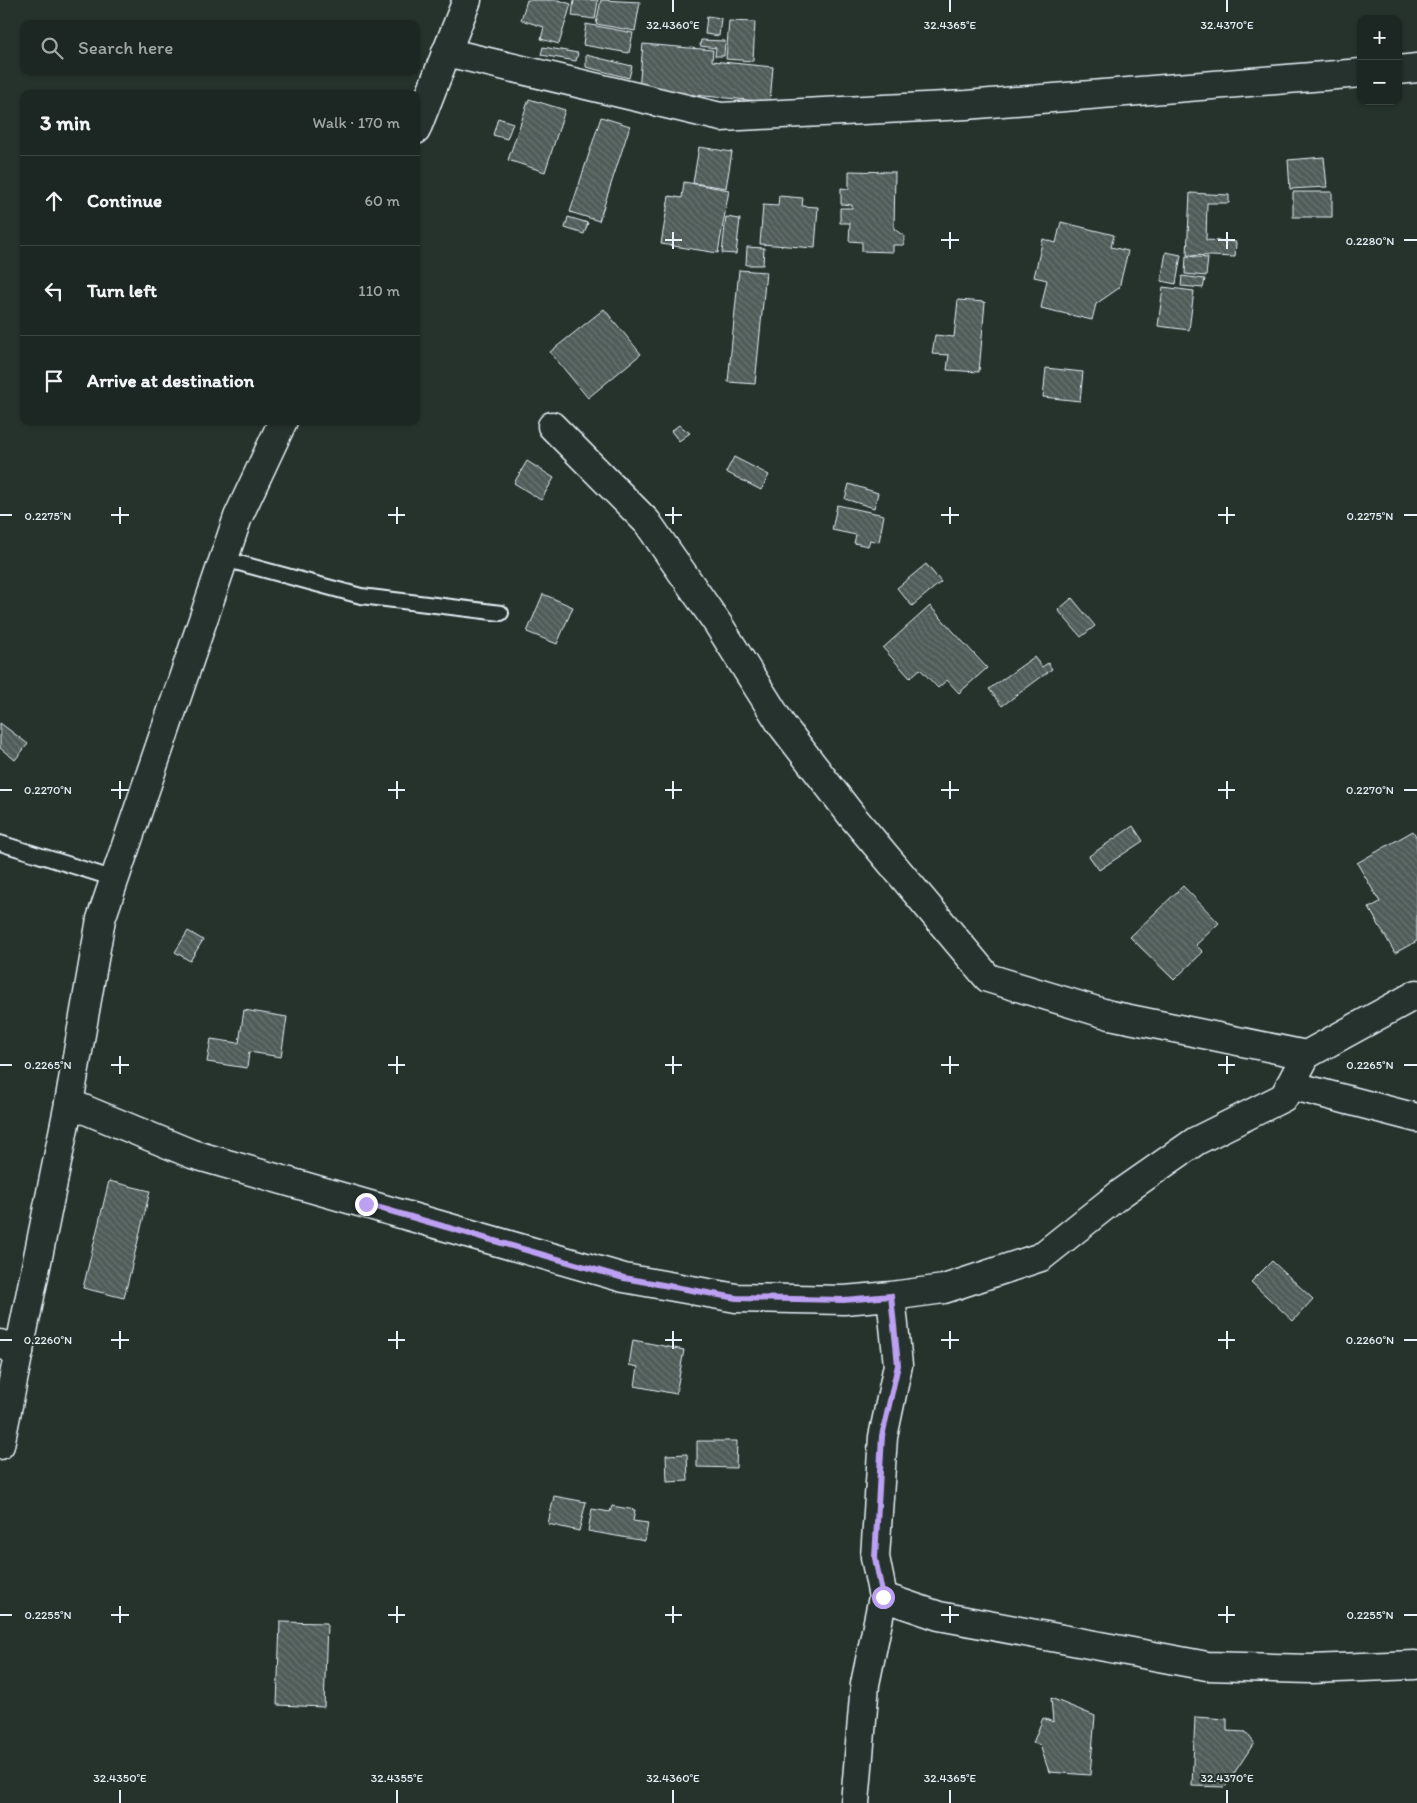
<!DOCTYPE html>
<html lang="en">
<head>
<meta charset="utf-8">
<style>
	body { margin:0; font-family:Itim,sans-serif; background:#252e2a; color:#f1f3f6 }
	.controls { position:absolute; right:15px; top:15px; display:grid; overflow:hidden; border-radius:10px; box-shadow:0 1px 4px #0004 }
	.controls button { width:45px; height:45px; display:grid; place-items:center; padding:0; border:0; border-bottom:1px solid #3a4340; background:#1c2622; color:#f1f3f6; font:25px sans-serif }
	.stop { position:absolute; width:15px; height:15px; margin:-11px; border:4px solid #bca0f2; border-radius:50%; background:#fff }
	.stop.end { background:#bca0f2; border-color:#fff; box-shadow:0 1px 5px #0008 }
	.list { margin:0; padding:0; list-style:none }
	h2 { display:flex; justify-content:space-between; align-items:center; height:65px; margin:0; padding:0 20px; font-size:21px }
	h2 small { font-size:16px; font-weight:400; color:#a0a5a5 }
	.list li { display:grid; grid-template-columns:32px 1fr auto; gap:15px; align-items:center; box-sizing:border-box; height:90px; padding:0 20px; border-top:1px solid #3a4340 }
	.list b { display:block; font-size:19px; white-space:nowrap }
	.list em { font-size:16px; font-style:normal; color:#a0a5a5 }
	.icon { flex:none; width:28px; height:28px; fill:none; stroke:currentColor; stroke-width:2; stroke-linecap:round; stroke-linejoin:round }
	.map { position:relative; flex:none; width:1417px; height:1803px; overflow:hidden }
	.search { position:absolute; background:#1c2622; box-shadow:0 1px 4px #0004; left:20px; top:20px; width:400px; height:55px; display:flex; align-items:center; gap:12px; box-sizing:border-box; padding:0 18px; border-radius:10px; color:#a0a5a5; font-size:19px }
	.panel { position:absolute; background:#1c2622; box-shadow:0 1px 4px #0004; left:20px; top:90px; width:400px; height:335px; border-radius:10px }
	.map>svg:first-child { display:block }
</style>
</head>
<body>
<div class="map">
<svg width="1417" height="1803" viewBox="0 0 1417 1803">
	<defs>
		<pattern id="building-back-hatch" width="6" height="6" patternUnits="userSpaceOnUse" patternTransform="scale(1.25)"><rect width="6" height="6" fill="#505c59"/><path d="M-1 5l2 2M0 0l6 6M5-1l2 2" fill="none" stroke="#697472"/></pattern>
	</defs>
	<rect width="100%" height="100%" fill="#26332d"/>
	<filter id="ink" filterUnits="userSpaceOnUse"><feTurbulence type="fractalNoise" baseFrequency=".02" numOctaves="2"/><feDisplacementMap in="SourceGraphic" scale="10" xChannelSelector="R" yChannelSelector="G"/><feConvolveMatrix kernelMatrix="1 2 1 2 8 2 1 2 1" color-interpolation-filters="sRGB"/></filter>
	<g filter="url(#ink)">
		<path fill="url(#building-back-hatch)" stroke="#e8f1f8" d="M527 0H558L571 4 559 44 541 39 544 27 521 20Z
			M574 0H598L595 19 572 16Z
			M601 0 640 2 635 31 596 24Z
			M707 16 721 18 719 36 705 34Z
			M729 21 755 22 753 61 726 59Z
			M586 24 633 33 629 53 583 45Z
			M701 40 725 41 724 56H715L716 48 700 46Z
			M643 44 713 50 712 61 773 67 770 102 639 90Z
			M543 47 578 53 576 61 541 55Z
			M586 55 632 66 629 78 586 67Z
			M529 99 565 110 545 172 508 160Z
			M601 117 630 126 599 221 570 212Z
			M498 118 513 123 507 139 493 135Z
			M699 147 732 152 726 188 693 183Z
			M1324 157 1327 187 1290 189 1288 160Z
			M849 171 895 172 894 229 904 236V245H893V252L862 251V242L849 241 850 223H840V208H852V205L841 204V188L849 189Z
			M684 182 729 190 718 253 661 244 669 196 682 198Z
			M1293 192H1332V217H1293Z
			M1190 193 1229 195V203H1207L1206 240 1236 242 1235 257 1187 255Z
			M779 196 803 198 802 206 818 207 815 248 760 244 763 205 778 206Z
			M568 217 588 223 584 234 565 228Z
			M726 217 740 219 736 254 722 253Z
			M1061 222 1114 235 1111 247 1128 251 1119 288 1096 304 1092 320 1041 308 1047 280 1034 277 1043 239 1056 243Z
			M747 247 764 248 763 265H746Z
			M1166 252 1181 255 1176 284 1161 281Z
			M1186 256 1208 258 1206 276 1185 274Z
			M739 270 766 272 755 384 728 382Z
			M1182 276 1205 279 1203 288 1181 286Z
			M1163 287 1194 291 1189 330 1158 326Z
			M958 300 985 302 979 372 947 370 949 355 932 354 935 335 954 337Z
			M604 309 641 354 588 398 550 352Z
			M1046 368 1083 372 1080 401 1043 397Z
			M679 425 690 433 679 441 671 431Z
			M734 457 769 475 761 490 726 472Z
			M527 461 554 478 541 500 514 483Z
			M849 484 878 493 874 508 845 499Z
			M837 505 884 515 879 542 870 540 868 546 854 543 856 535 832 530Z
			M926 564 941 582 912 606 897 588Z
			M543 594 573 607 557 644 527 632Z
			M1072 598 1095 626 1081 637 1058 610Z
			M930 606 987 668 959 693 947 680 938 688 920 669 910 678 883 648Z
			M1034 657 1042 667 1048 663 1052 669 1002 706 989 689Z
			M0 723 28 744 15 760 0 748Z
			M1133 826 1143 841 1099 870 1089 856Z
			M1413 831 1417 838V941L1395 953 1369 908 1380 902 1357 863Z
			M1183 886 1219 923 1196 945 1203 952 1174 980 1130 937Z
			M188 931 203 940 190 961 175 952Z
			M244 1010 287 1017 281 1057 249 1052 247 1068 207 1062 211 1039 239 1043Z
			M109 1181 150 1191 124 1298 83 1288Z
			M1272 1261 1313 1299 1293 1321 1251 1282Z
			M633 1340 684 1350 676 1394 635 1386 638 1367 629 1365Z
			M697 1441H737L736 1468 697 1467Z
			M687 1454 688 1481 667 1482 666 1455Z
			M554 1496 586 1502 579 1531 548 1524Z
			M612 1506 635 1510 633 1521 648 1523 645 1541 588 1531 592 1509 610 1512Z
			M280 1622 327 1623 324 1707 277 1705Z
			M1051 1698 1095 1716 1090 1775 1049 1772 1040 1745 1033 1743 1043 1718 1053 1722Z
			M1195 1717 1227 1719V1731L1246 1732 1254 1743 1225 1787 1192 1786Z"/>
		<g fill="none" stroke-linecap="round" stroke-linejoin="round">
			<defs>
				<path id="service" d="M224 559 361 596 501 613
					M0 843 115 879"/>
				<path id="minor" d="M446 52 721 117 966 105 1361 73
					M1398 70 1417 68
					M552 426 647 522 718 624 781 724 852 816 988 978 1110 1015 1306 1055
					M1290 1085 1417 1118
					M69 1103 192 1154 624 1278 736 1298 844 1300 891 1296 944 1289 1041 1257 1120 1194 1196 1141 1284 1097 1306 1055 1417 994
					M891 1296 898 1365 883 1437 875 1557 883 1597 939 1616 1207 1666 1311 1669 1415 1665
					M0 1344 19 1352
					M855 1803 865 1684 883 1597"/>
				<path id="tertiary" d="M416 130 467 0
					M0 1445 69 1103 101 919 238 517 283 421"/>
			</defs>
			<use href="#service" stroke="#e8f1f8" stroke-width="18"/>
			<use href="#minor" stroke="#e8f1f8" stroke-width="31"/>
			<use href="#tertiary" stroke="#e8f1f8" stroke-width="31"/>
			<use href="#service" stroke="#26332d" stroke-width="14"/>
			<use href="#minor" stroke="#26332d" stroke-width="28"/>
			<use href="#tertiary" stroke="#26332d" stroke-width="28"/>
		</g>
	</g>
	<g fill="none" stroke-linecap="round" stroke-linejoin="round" filter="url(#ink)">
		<path stroke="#bca0f2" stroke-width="6" d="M366 1204 624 1278 736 1298 844 1300 891 1296 898 1365 882 1436 875 1558 883 1597"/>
	</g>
	<path fill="none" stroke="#e8f1f8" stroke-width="2" d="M673 0V12M950 0V12M1227 0V12M673 232V249M950 232V249M1227 232V249M665 240H682M941 240H959M1218 240H1235M1404 240H1417M120 507V524M397 507V524M673 507V524M950 507V524M1227 507V524M0 515H12M111 515H129M388 515H405M665 515H682M941 515H959M1218 515H1235M1404 515H1417M120 781V799M397 781V799M673 781V799M950 781V799M1227 781V799M0 790H12M111 790H129M388 790H405M665 790H682M941 790H959M1218 790H1235M1404 790H1417M120 1056V1074M397 1056V1074M673 1056V1074M950 1056V1074M1227 1056V1074M0 1065H12M111 1065H129M388 1065H405M665 1065H682M941 1065H959M1218 1065H1235M1404 1065H1417M120 1331V1349M397 1331V1349M673 1331V1349M950 1331V1349M1227 1331V1349M0 1340H12M111 1340H129M388 1340H405M665 1340H682M941 1340H959M1218 1340H1235M1404 1340H1417M120 1606V1623M397 1606V1623M673 1606V1623M950 1606V1623M1227 1606V1623M0 1615H12M111 1615H129M388 1615H405M665 1615H682M941 1615H959M1218 1615H1235M1404 1615H1417M120 1790V1803M397 1790V1803M673 1790V1803M950 1790V1803M1227 1790V1803"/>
	<g font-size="12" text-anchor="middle" fill="#e8f1f8" stroke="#26332d" stroke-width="4" stroke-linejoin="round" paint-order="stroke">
		<text x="673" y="29">32.4360°E</text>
		<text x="950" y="29">32.4365°E</text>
		<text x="1227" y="29">32.4370°E</text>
		<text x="1370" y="245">0.2280°N</text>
		<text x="48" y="520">0.2275°N</text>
		<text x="1370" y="520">0.2275°N</text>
		<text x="48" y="794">0.2270°N</text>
		<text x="1370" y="794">0.2270°N</text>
		<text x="48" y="1069">0.2265°N</text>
		<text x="1370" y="1069">0.2265°N</text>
		<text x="48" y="1344">0.2260°N</text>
		<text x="1370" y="1344">0.2260°N</text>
		<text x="48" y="1619">0.2255°N</text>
		<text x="1370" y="1619">0.2255°N</text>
		<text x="120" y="1782">32.4350°E</text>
		<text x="397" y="1782">32.4355°E</text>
		<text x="673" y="1782">32.4360°E</text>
		<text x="950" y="1782">32.4365°E</text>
		<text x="1227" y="1782">32.4370°E</text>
	</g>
</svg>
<div class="controls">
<button>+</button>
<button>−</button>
</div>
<div class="stop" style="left:883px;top:1597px"></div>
<div class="stop end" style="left:366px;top:1204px"></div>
<div class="search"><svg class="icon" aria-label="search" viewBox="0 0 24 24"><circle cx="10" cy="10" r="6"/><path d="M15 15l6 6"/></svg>Search here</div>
<section class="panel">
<h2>3 min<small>Walk · 170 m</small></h2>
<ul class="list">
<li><svg class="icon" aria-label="ahead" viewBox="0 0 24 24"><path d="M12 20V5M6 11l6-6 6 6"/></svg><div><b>Continue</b></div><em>60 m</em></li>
<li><svg class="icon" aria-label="left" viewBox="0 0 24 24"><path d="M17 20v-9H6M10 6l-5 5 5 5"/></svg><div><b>Turn left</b></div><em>110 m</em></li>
<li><svg class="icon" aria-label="arrive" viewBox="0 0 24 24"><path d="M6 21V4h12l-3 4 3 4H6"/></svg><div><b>Arrive at destination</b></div></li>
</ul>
</section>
</div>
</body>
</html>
